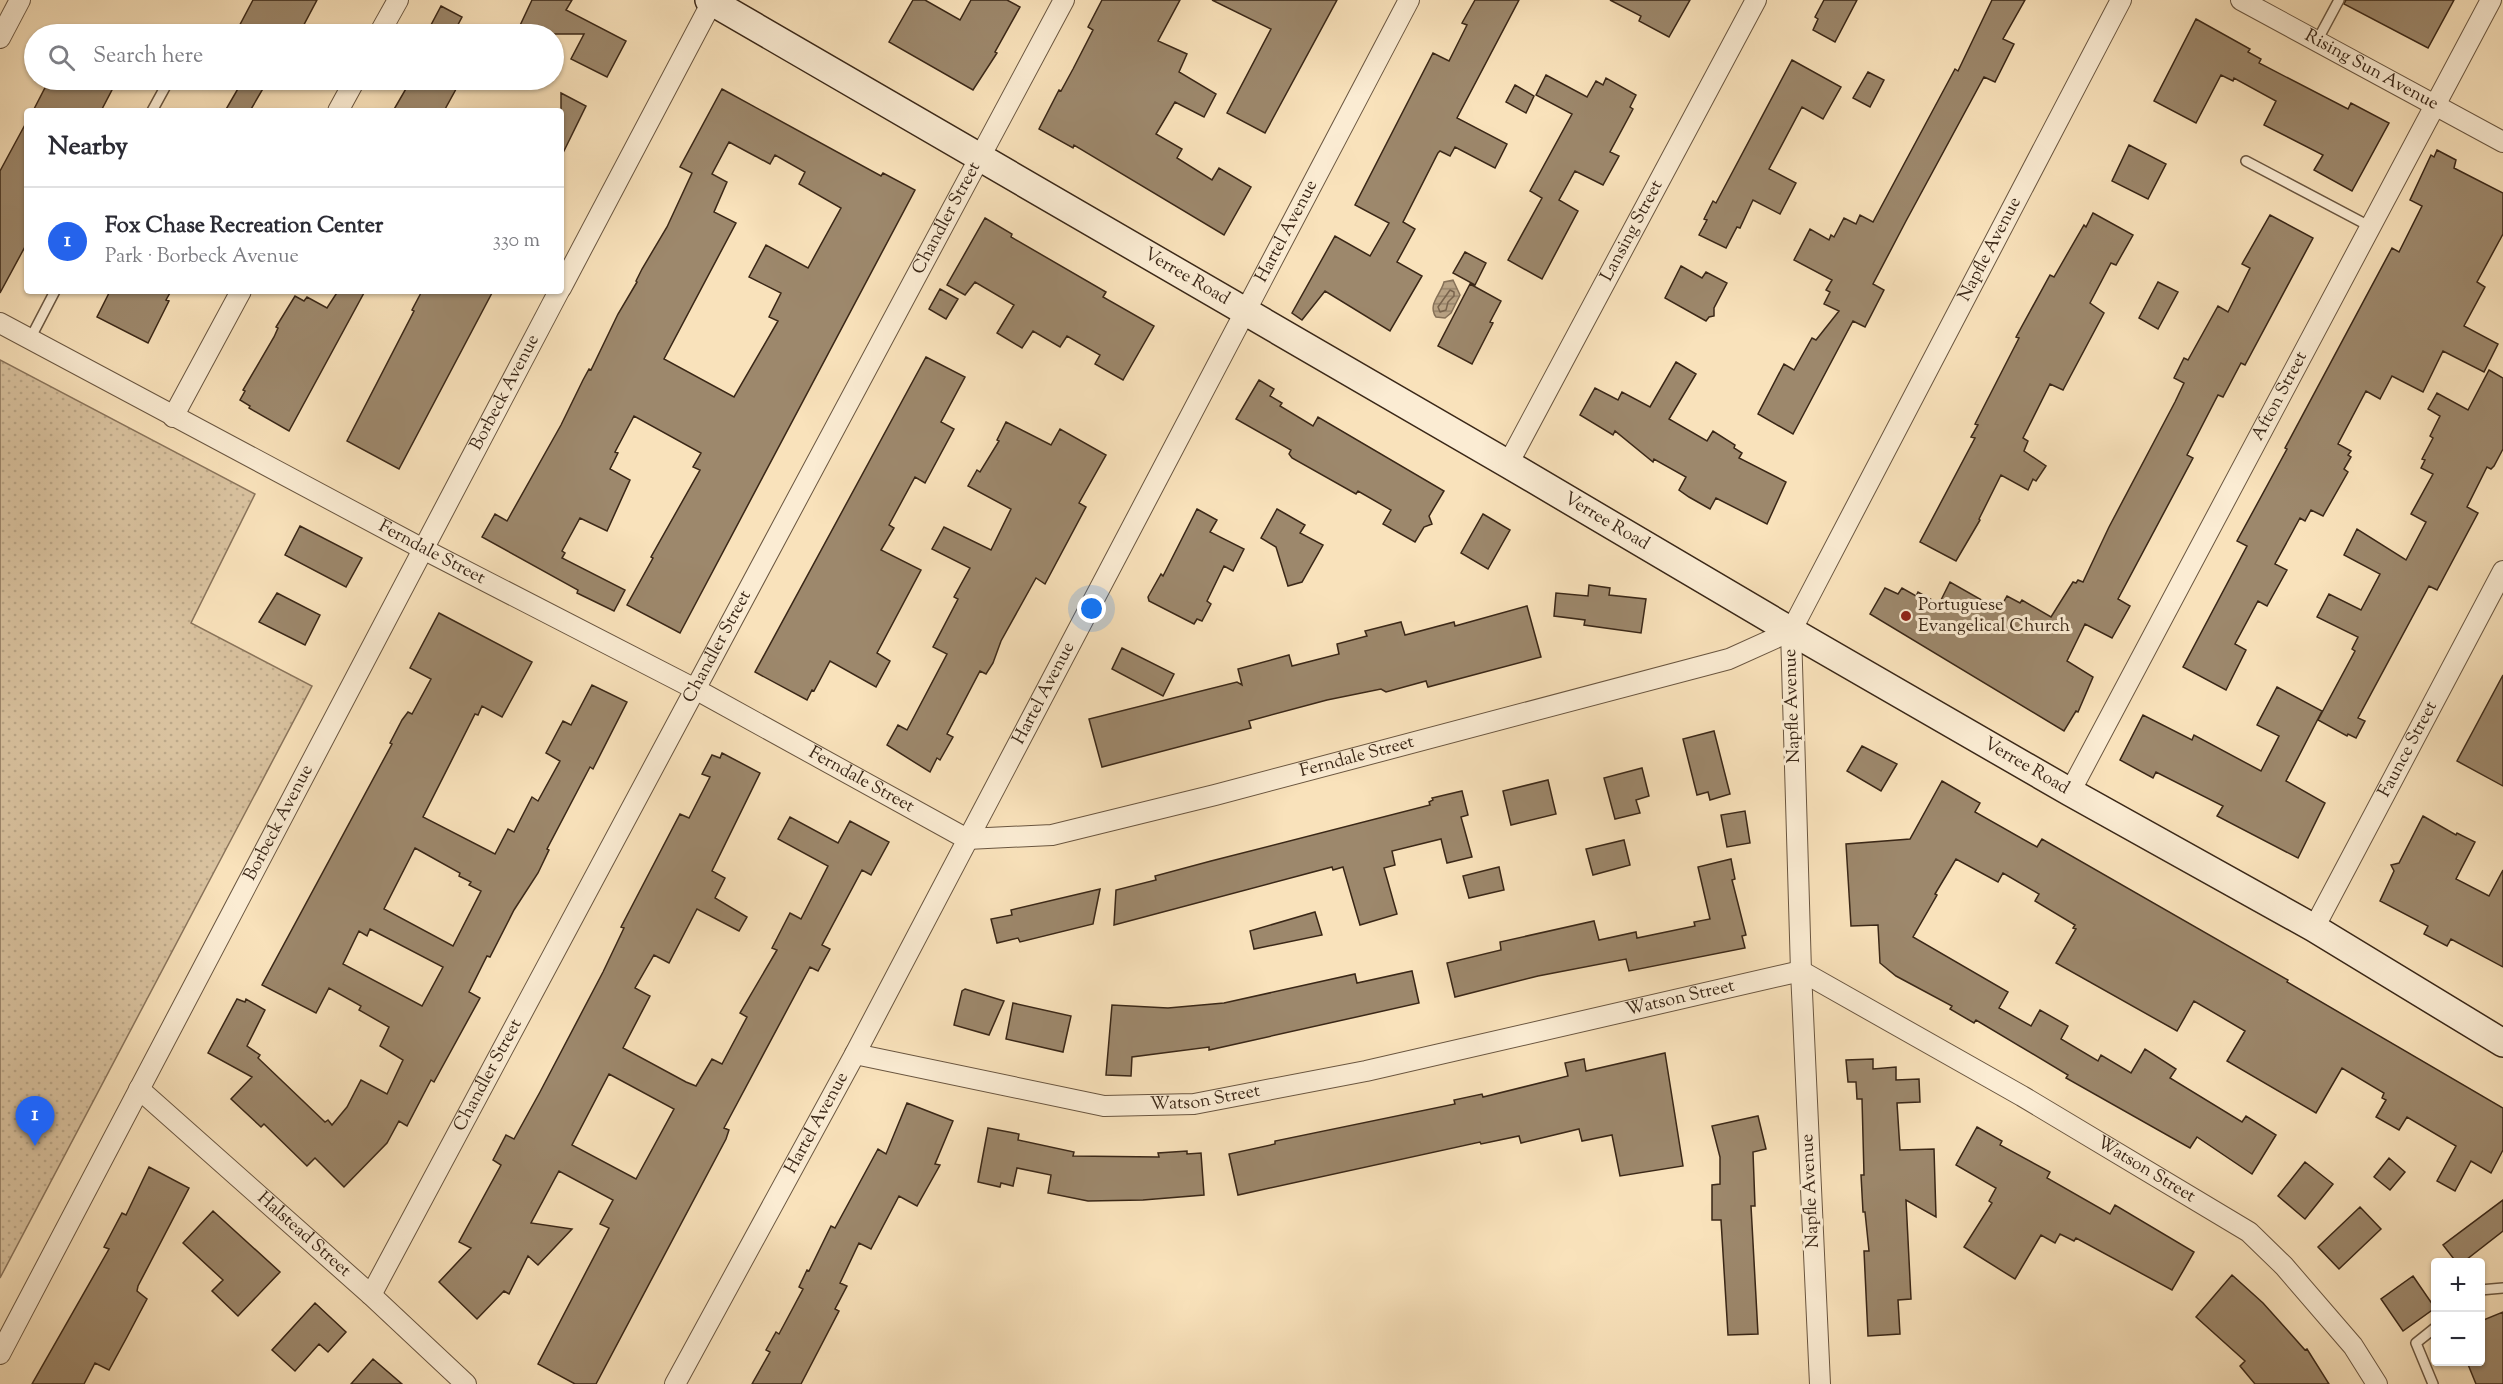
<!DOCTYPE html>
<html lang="en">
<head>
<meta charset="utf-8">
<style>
	body { margin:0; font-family:"Sorts Mill Goudy",serif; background:#f2f2f3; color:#2b2b33 }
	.controls { position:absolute; right:18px; bottom:18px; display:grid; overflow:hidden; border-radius:6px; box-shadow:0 2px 4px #0004 }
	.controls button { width:54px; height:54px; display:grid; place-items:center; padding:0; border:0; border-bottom:2px solid #e1e1e2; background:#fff; color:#2b2b33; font:30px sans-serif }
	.you { position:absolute; left:1092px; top:609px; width:21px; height:21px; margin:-15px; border:4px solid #fff; border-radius:50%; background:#1a73e8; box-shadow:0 0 0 9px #1a73e833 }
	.badge { display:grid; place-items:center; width:39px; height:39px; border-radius:50%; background:#2563eb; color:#fff; font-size:20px; font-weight:700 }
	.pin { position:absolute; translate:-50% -50px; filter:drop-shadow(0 2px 3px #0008) }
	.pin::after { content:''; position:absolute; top:32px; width:21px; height:18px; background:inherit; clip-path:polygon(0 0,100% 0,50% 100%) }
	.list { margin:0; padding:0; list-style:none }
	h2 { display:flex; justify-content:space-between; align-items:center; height:78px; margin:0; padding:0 24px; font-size:26px }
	h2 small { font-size:20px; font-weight:400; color:#7c7c81 }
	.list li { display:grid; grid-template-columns:39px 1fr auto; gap:18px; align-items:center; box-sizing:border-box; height:108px; padding:0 24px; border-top:2px solid #e1e1e2 }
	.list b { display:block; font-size:22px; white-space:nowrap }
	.list p { margin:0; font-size:20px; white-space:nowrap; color:#7c7c81 }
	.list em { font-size:20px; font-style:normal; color:#7c7c81 }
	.icon { flex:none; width:33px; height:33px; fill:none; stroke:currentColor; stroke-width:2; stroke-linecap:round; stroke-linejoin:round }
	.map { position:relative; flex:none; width:2503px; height:1384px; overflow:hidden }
	.search { position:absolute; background:#fff; box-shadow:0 2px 4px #0004; left:24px; top:24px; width:540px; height:66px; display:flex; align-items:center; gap:15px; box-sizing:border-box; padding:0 21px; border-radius:33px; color:#7c7c81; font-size:22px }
	.panel { position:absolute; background:#fff; box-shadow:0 2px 4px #0004; left:24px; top:108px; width:540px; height:186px; border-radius:6px }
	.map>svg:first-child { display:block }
</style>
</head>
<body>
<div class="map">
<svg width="2503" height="1384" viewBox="0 0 2503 1384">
	<defs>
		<pattern id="park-dots" width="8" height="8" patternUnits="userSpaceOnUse" patternTransform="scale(1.5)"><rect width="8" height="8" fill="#d9c29f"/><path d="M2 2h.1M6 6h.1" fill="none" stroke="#bba788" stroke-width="1.8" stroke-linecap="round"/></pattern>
		<pattern id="water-rules" width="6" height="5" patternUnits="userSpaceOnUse" patternTransform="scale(1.5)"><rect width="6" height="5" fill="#b8a283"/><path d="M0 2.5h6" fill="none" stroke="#97846a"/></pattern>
	</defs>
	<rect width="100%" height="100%" fill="#f9e2bb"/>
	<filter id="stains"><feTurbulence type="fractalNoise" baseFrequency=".00333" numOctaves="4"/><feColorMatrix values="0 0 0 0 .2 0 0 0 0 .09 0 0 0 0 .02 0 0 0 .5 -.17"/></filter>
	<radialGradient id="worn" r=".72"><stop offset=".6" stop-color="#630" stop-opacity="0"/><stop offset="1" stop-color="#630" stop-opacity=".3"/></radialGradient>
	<path fill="url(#park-dots)" stroke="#8a745b" stroke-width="1.5" d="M0 360 255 494 191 623 312 686 0 1278Z"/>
	<path fill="url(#water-rules)" stroke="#867158" stroke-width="1.5" d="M1453 280 1460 295 1451 313 1445 318 1436 317C1427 305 1441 294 1444 282Z"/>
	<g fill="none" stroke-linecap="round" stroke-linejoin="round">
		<path stroke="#79644d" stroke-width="1.5" d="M1450 290 1454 292V296L1448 302 1446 310 1440 312 1438 307Z"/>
	</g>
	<path fill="#9d886c" stroke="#3a2717" stroke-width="1.5" fill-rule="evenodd" d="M253 0H317L299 34H235Z
		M532 0H572L566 10 626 41 607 77 571 59 584 34H516Z
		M913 0H925L960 20 971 0H1007L1020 7 995 52 997 53 973 90 889 42Z
		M1102 0H1180L1158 41 1187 54 1179 72 1216 94 1204 117 1175 102 1156 134 1182 149 1177 158 1212 180 1219 168 1251 187 1224 235 1074 145 1073 148 1039 129 1059 90 1061 91 1073 69 1093 30 1088 27Z
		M1212 0H1337L1265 133 1227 113 1271 29Z
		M1475 0H1519L1457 118 1507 144 1495 168 1455 147 1450 156 1440 151 1438 153 1403 222 1415 229 1397 262 1422 276 1390 331 1325 291 1302 320 1292 313 1335 236 1370 256 1389 223 1355 205 1433 53 1449 61 1467 25 1462 23Z
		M1610 0H1690L1669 37 1639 21 1641 16Z
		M1824 0H1857L1835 42 1813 30 1818 19 1815 17Z
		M1992 0H2025L2003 39 2014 44 1995 82 1984 77 1906 221 1873 284 1884 290 1865 327 1853 321 1793 434 1758 414 1784 364 1794 370 1812 338 1816 340 1839 311 1824 304 1830 292 1826 290 1832 280 1794 260 1810 229 1829 240 1831 235 1834 237 1844 218 1856 224 1860 215 1873 222 1955 69 1958 71Z
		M2346 0H2454L2428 48 2344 4Z
		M441 6 462 17 453 34H448L431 25Z
		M2196 19 2250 49 2248 52 2261 59 2259 63 2348 109 2351 103 2389 123 2352 191 2314 170 2323 155 2264 125 2276 101 2234 78 2233 81 2221 75 2196 123 2154 101Z
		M1792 60 1841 87 1823 119 1802 107 1769 169 1796 183 1780 214 1753 200 1740 228 1737 227 1726 248 1699 235 1707 220 1704 219 1713 201 1716 203Z
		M1868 72 1884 80 1870 107 1853 98Z
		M1546 75 1587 97 1596 81 1603 85 1606 78 1636 95 1630 107 1633 109 1610 152 1619 156 1603 185 1575 171 1559 200 1578 211 1542 279 1508 260 1542 198 1530 191 1572 114 1536 95Z
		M49 80H103L114 86 101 111H33Z
		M243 80H268L250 111H225Z
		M411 80H461L444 111H393Z
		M1515 85 1534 96 1526 113 1506 102Z
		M722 89 881 176 883 173 915 190 680 633 627 605 653 558 651 557 700 470 693 467 701 453 634 416 615 452 618 453 610 469 630 480 607 531 580 518 562 551 565 553 562 558 625 590 614 611 577 593 578 590 482 537 495 514 507 521 561 425 583 380 589 369 591 370 618 314 637 282 636 281 642 269 667 227 692 173 680 167ZM729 142 770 164 775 155 805 172 799 184 841 208 808 268 766 245 749 277 781 293 769 317 778 321 734 397 664 359 736 223 714 212 727 182 712 174Z
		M561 93 586 106 561 157Z
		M27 121V243L0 293V171Z
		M2129 145 2166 164 2148 199 2112 181Z
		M2437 150 2456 160 2454 168 2503 193V234L2477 282 2485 287 2464 326 2498 344 2484 372 2443 351 2423 392 2392 376 2380 399 2366 391 2338 444 2351 451 2348 455 2351 457 2344 469 2348 472 2323 516 2311 510 2305 521 2300 518 2275 564 2287 570 2267 606 2258 601 2235 644 2246 650 2226 690 2183 667 2247 546 2237 541 2287 449 2285 448 2392 248 2399 252 2422 206 2410 200 2431 155 2434 157Z
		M2093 213 2133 235 2116 265 2111 263 2090 303 2104 313 2063 390 2050 384 2023 438 2028 441 2024 451 2046 466 2036 481 2033 479 2028 490 2001 475 1979 519 1980 520 1956 561 1920 542 1975 438 1971 437 1978 425 1975 424 2019 338 2016 337 2050 275 2054 277 2084 225 2086 227Z
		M2270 215 2313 238 2245 365 2241 363 2223 397 2218 395 2187 455 2193 458 2118 599 2130 606 2112 638 2085 624 2067 661 2093 677 2078 712 2076 711 2064 731 1870 614 1885 588 1898 594 1902 588 1916 596 1918 592 1939 604 1950 582 1999 610 2007 596 2020 603 2022 600 2051 617 2073 582 2076 583 2078 580 2083 582 2109 527 2175 402 2184 383 2174 378 2184 358 2188 360 2218 306 2228 312 2250 268 2242 264Z
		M985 218 1012 234 1011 237 1106 292 1103 297 1154 326 1123 380 1095 364 1100 355 1067 336 1060 347 1033 331 1022 348 997 333 1014 305 975 282 965 295 947 285Z
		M1465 252 1486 263 1475 285 1453 273Z
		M1681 266 1702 278 1706 272 1727 283 1714 308V316L1709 317 1706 321 1665 298Z
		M2158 282 2178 292 2158 329 2139 318Z
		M1470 284 1501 301 1490 322 1493 323 1472 364 1438 346Z
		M940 289 958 299 946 319 929 309Z
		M110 291H171L166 300 169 301 148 343 97 317Z
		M338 291H365L289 431 249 408 250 406 240 400 245 391 243 390 274 337 278 328 276 327 295 296 304 301 307 297 327 308Z
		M422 291H493L399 469 347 441 414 311 412 310Z
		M926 357 965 377 941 422 954 429 925 483 915 477 889 525 894 528 881 550 921 570 877 653 890 661 876 687 830 661 814 691 812 690 807 700 755 672Z
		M1676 362 1696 374 1669 419 1707 441 1713 431 1735 445 1734 448 1742 453 1739 458 1786 482 1767 524 1716 498 1710 509 1689 497 1679 490 1686 477 1654 459 1653 462 1615 431 1613 435 1580 415 1595 388 1618 400 1622 392 1650 407Z
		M2489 370 2503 378V449L2494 466 2491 469 2487 467 2467 507 2478 513 2437 590 2429 586 2358 718 2365 721 2356 738 2348 734 2347 736 2318 720 2355 651 2352 649 2358 637 2317 617 2329 594 2361 610 2380 574 2344 555 2357 529 2406 560 2426 522 2411 514 2433 474 2421 468 2425 460 2422 459 2433 438 2430 436 2440 416 2428 409 2437 393 2468 410Z
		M1259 380 1274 389 1270 396 1282 403 1280 406 1313 426 1318 417 1444 491 1429 516 1432 524 1424 527 1415 542 1383 524 1391 510 1358 491 1356 494 1292 458 1289 454 1291 450 1236 419Z
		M1006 422 1051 445 1060 429 1106 455 1079 503 1086 507 1045 584 1036 578 1001 641 993 663 986 674 980 671 947 734 953 737 940 760 937 758 930 772 887 745 898 725 907 730 947 654 933 647 958 599 954 597 970 568 932 549 944 527 991 550 1011 509 968 486 977 470 980 472 999 441 997 440Z
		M1197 509 1217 520 1210 532 1244 549 1233 571 1224 566 1207 601 1211 604 1202 621 1197 619 1194 624 1149 601 1148 597 1161 574 1163 576Z
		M1277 509 1305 525 1300 533 1323 545 1302 582 1288 586 1276 547 1261 538Z
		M1483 514 1510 530 1488 569 1461 553Z
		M300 526 362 558 346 587 285 555Z
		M1589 585 1610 588 1609 595 1646 599 1641 633 1584 625 1585 620 1554 616 1556 593 1588 596Z
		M277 593 320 615 305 645 259 622Z
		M1527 606 1541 657 1428 687 1426 681 1386 692 1381 689 1327 700 1249 721 1251 728 1102 767 1089 719 1237 682 1242 685 1238 669 1289 655 1292 666 1339 654 1337 644 1367 636 1365 631 1401 622 1405 635 1454 622 1455 626Z
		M439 613 532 662 502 717 482 706 478 715 475 714 423 817 495 854 508 829 514 832 532 797 538 801 560 761 546 753 563 721 571 725 592 685 627 702 593 769 590 767 547 849 549 850 538 873 514 910 490 957 487 956 469 992 480 998 434 1082 431 1080 407 1126 399 1121 387 1143 344 1187 315 1158 307 1166 264 1124 261 1127 231 1099 252 1077 208 1053 237 999 245 1002 246 999 265 1010 247 1046 260 1055 258 1058 325 1122 328 1120 332 1125 347 1107 361 1080 387 1094 403 1060 380 1046 389 1027 359 1010 361 1006 329 988 316 1013 262 985 392 744 390 743 402 720 408 712 412 714 431 679 410 668ZM415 848 460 873 459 876 471 882 469 885 481 891 453 946 384 909ZM370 929 443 967 422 1006 343 964 359 931 367 936Z
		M1122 648 1174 674 1163 696 1112 669Z
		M2503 675V786L2457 761Z
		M2277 687 2322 711 2286 781 2325 803 2298 858 2217 816 2223 806 2156 772 2153 778 2120 760 2143 715 2192 740 2194 735 2261 771 2279 736 2257 725Z
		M1714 731 1730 794 1710 800 1708 792 1697 795 1683 739Z
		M1862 746 1897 764 1881 791 1847 771Z
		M722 753 760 773 712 871 725 878 715 898 747 917 739 931 697 909 669 963 654 955 635 988 650 996 623 1048 686 1082 696 1086 712 1059 722 1064 747 1017 740 1013 777 950 772 948 790 913 801 919 828 866 778 839 790 817 838 843 850 821 889 842 871 875 862 870 822 945 830 949 818 971 810 967 724 1128 729 1130 726 1139 596 1384H575L538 1364 609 1228 600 1224 613 1200 559 1171 531 1223 572 1229 538 1265 528 1256 509 1294 504 1291 477 1319 439 1282 471 1248 459 1242 501 1165 493 1160 506 1135 514 1139 540 1092 603 972 624 928 621 927 680 814 689 818 710 777 702 774 712 755 720 758ZM609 1074 674 1109 636 1179 572 1145Z
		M1642 768 1649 796 1636 800 1640 813 1615 819 1604 778Z
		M1548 780 1556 814 1511 825 1503 791Z
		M1942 781 1980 803 1975 812 2037 847 2042 839 2288 980 2287 982 2503 1108V1150L2491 1173 2471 1161 2455 1191 2437 1181 2456 1146 2407 1117 2399 1130 2376 1117 2386 1100 2382 1098 2384 1093 2342 1068 2316 1113 2227 1061 2245 1031 2194 1001 2177 1031 2056 963 2076 929 2073 928 2075 925 2035 901 2039 894 2003 873 1998 882 1956 859 1935 894 1937 895 1913 937 2008 992 1999 1008 2031 1026 2040 1010 2068 1026 2061 1039 2098 1061 2101 1055 2131 1073 2145 1049 2176 1069 2170 1078 2242 1122 2246 1116 2276 1135 2252 1174 2197 1137 2190 1148 2066 1078 2068 1075 1976 1020 1974 1023 1950 1009 1952 1006 1896 976 1880 963 1878 925 1851 926 1846 844 1910 839Z
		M1462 791 1468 815 1461 817 1472 857 1447 863 1441 839 1392 851 1395 865 1384 868 1397 914 1360 925 1343 867 1333 870 1332 867 1114 925 1116 890 1156 880 1155 876 1211 861 1430 805 1429 802 1433 800 1432 798Z
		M1745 811 1750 843 1727 847 1721 815Z
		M2423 816 2456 835 2457 833 2475 842 2456 879 2489 896 2503 870V967L2451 939 2447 946 2424 934 2428 926 2380 901 2394 871 2391 865 2399 863Z
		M1624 840 1630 865 1593 875 1586 849Z
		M1731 859 1735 879 1732 880 1746 935 1742 936 1745 948 1629 971 1626 959 1538 976 1455 997 1447 963 1501 950 1500 942 1594 921 1599 940 1636 932 1637 938 1695 926 1694 922 1710 919 1698 867Z
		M1499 867 1504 890 1469 898 1463 876Z
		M1100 889 1093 924 1020 942 1018 938 997 943 991 919 1012 915 1011 910Z
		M1315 912 1322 935 1254 949 1250 931Z
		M1412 971 1419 1003 1209 1050V1047L1132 1057 1131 1076 1106 1075 1112 1005 1168 1008 1224 1003 1355 974 1357 983Z
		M965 989 1004 1001 989 1035 954 1025 962 991Z
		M1013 1003 1071 1016 1063 1052 1006 1039Z
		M1665 1053 1683 1166 1620 1176 1612 1135 1582 1141 1579 1129 1521 1143 1519 1136 1481 1144 1480 1142 1238 1195 1229 1154 1275 1144V1141L1455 1104 1454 1100 1482 1094 1483 1097 1568 1076 1565 1063 1584 1059 1586 1071Z
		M1873 1059V1069L1896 1067V1080L1919 1079 1920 1102 1897 1103 1900 1150 1934 1149 1936 1217 1906 1200 1911 1299 1898 1300 1900 1334 1868 1336 1864 1251H1869L1865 1212H1863L1861 1175H1864L1862 1099H1857L1856 1082H1848L1846 1060Z
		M907 1103 953 1121 935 1164 940 1165 917 1206 899 1196 871 1249 859 1243 840 1283 847 1286 835 1309 839 1311 801 1384H752L770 1352 766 1350 776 1332 779 1334 803 1289 799 1287 807 1270 809 1271 831 1226 835 1228 878 1149 886 1154Z
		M1758 1116 1766 1149 1753 1152 1755 1206H1751L1758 1334 1728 1335 1721 1220H1712V1185L1720 1184V1157L1712 1126Z
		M1977 1127 2002 1141 2000 1145 2050 1172 2047 1178 2110 1214 2115 1205 2194 1252 2172 1290 2076 1238 2074 1241 2060 1234 2055 1243 2041 1235 2015 1279 1964 1247 1992 1203 1989 1201 1996 1188 1956 1165Z
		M988 1128 1019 1134 1018 1140 1074 1152 1073 1156 1159 1157 1158 1153 1187 1151V1154L1201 1153 1204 1195 1143 1200 1088 1201 1048 1193 1051 1175 1017 1168 1013 1186 1001 1183 1000 1187 978 1182Z
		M2389 1158 2405 1172 2390 1190 2374 1177Z
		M2305 1162 2333 1184 2305 1219 2278 1196Z
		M149 1167 189 1188 138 1286 137 1291 147 1299 127 1337 109 1370 95 1363 84 1384H32L109 1249 104 1247 122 1213 126 1215Z
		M2503 1200V1231L2462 1263H2457L2443 1245Z
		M2360 1207 2381 1229 2339 1269 2318 1247Z
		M213 1211 280 1272 238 1316 212 1291 223 1280 183 1243Z
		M2232 1275 2263 1303 2305 1350 2307 1349 2329 1384H2255L2240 1366 2245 1361 2196 1317Z
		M2413 1276 2435 1308 2403 1331 2381 1299Z
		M315 1303 346 1332 328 1352 319 1344 295 1371 272 1350Z
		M2503 1312V1384H2476L2467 1362H2481V1321Z
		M373 1359 402 1384H351Z"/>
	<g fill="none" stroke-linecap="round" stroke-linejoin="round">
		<defs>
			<path id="service" d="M2317 41 2339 0
				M152 111 169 80
				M2246 161 2371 227
				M30 339 55 291
				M2480 1290 2503 1288
				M2433 1384 2416 1343 2436 1327"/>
			<g id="minor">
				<path id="s1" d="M2241 0 2503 142"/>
				<path d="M379 34 398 0"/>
				<path d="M0 38 20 0"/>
				<path d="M338 111 355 80"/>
				<path d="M561 288 713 0"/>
				<path id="s2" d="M0 323 423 549 697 690 967 839 1052 835 1215 795 1729 659 1791 631"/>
				<path d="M173 417 241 291"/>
				<path id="s3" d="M1508 464 1756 0"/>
				<path id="s4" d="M2070 792 2491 0"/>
				<path id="s5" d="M2314 928 2503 571"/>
				<path id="s6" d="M855 1054 1104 1106 1194 1104 1366 1071 1801 971 2022 1096 2249 1232 2284 1266 2353 1346 2377 1384"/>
				<path id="s7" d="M139 1089 371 1295 466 1384"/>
				<path id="s8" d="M371 1295 1064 0"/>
				<path id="s9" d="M0 1354 559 291"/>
				<path id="s10" d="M675 1384 855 1054 1409 0"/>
				<path id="s11" d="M1820 1384 1801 971 1791 631 2121 0"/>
			</g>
			<g id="secondary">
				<path id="s12" d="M709 0 1508 464 1791 631 2070 792 2314 928 2503 1043"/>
			</g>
		</defs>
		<use href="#service" stroke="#6a5640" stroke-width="12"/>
		<use href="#minor" stroke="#6a5640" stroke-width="22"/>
		<use href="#secondary" stroke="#3a2717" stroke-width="30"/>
		<use href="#service" stroke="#fbecd3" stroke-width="9"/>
		<use href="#minor" stroke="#fbecd3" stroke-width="20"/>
		<use href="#secondary" stroke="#fbecd3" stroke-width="27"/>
	</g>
	<circle fill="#8f2418" stroke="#fbecd3" stroke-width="2" cx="1906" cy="616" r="6"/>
	<g text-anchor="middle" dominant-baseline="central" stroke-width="6" stroke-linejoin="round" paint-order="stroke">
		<g font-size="18" fill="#3a2717" stroke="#fbecd3">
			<text stroke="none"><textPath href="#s1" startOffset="148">Rising Sun Avenue</textPath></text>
			<text stroke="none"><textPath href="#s8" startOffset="1221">Chandler Street</textPath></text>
			<text stroke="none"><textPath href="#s10" startOffset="1305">Hartel Avenue</textPath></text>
			<text stroke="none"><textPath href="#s3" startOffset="264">Lansing Street</textPath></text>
			<text stroke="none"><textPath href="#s11" startOffset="1184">Napfle Avenue</textPath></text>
			<text stroke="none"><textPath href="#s12" startOffset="552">Verree Road</textPath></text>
			<text stroke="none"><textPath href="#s9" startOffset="1086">Borbeck Avenue</textPath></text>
			<text stroke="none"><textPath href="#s4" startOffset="448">Afton Street</textPath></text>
			<text stroke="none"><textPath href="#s12" startOffset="1038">Verree Road</textPath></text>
			<text stroke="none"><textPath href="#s2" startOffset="489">Ferndale Street</textPath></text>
			<text stroke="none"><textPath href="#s8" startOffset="735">Chandler Street</textPath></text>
			<text stroke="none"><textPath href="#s10" startOffset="783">Hartel Avenue</textPath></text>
			<text transform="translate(1793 706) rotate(-92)">Napfle Avenue</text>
			<text stroke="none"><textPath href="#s5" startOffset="202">Faunce Street</textPath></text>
			<text stroke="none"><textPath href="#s2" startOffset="1496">Ferndale Street</textPath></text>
			<text stroke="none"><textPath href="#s12" startOffset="1524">Verree Road</textPath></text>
			<text stroke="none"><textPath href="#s2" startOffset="975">Ferndale Street</textPath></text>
			<text stroke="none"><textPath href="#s9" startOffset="600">Borbeck Avenue</textPath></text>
			<text stroke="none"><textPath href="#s6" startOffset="842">Watson Street</textPath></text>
			<text stroke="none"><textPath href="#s8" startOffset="249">Chandler Street</textPath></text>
			<text stroke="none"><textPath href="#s6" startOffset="356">Watson Street</textPath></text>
			<text stroke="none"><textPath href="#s10" startOffset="297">Hartel Avenue</textPath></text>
			<text stroke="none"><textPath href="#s6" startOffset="1364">Watson Street</textPath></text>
			<text transform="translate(1811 1191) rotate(-93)">Napfle Avenue</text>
			<text stroke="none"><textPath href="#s7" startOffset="220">Halstead Street</textPath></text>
		</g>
		<g font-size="18" fill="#3a2717" stroke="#fbecd3" text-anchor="start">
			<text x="1918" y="606">Portuguese<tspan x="1918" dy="21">Evangelical Church</tspan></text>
		</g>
	</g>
	<rect width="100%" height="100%" filter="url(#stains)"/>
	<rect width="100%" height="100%" fill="url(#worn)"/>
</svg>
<div class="controls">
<button>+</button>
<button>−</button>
</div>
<div class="you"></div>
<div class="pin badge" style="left:35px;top:1146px">1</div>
<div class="search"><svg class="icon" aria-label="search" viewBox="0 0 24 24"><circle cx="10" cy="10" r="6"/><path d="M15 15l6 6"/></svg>Search here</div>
<section class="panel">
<h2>Nearby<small></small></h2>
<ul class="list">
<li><span class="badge">1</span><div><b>Fox Chase Recreation Center</b><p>Park · Borbeck Avenue</p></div><em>330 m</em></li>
</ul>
</section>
</div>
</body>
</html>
